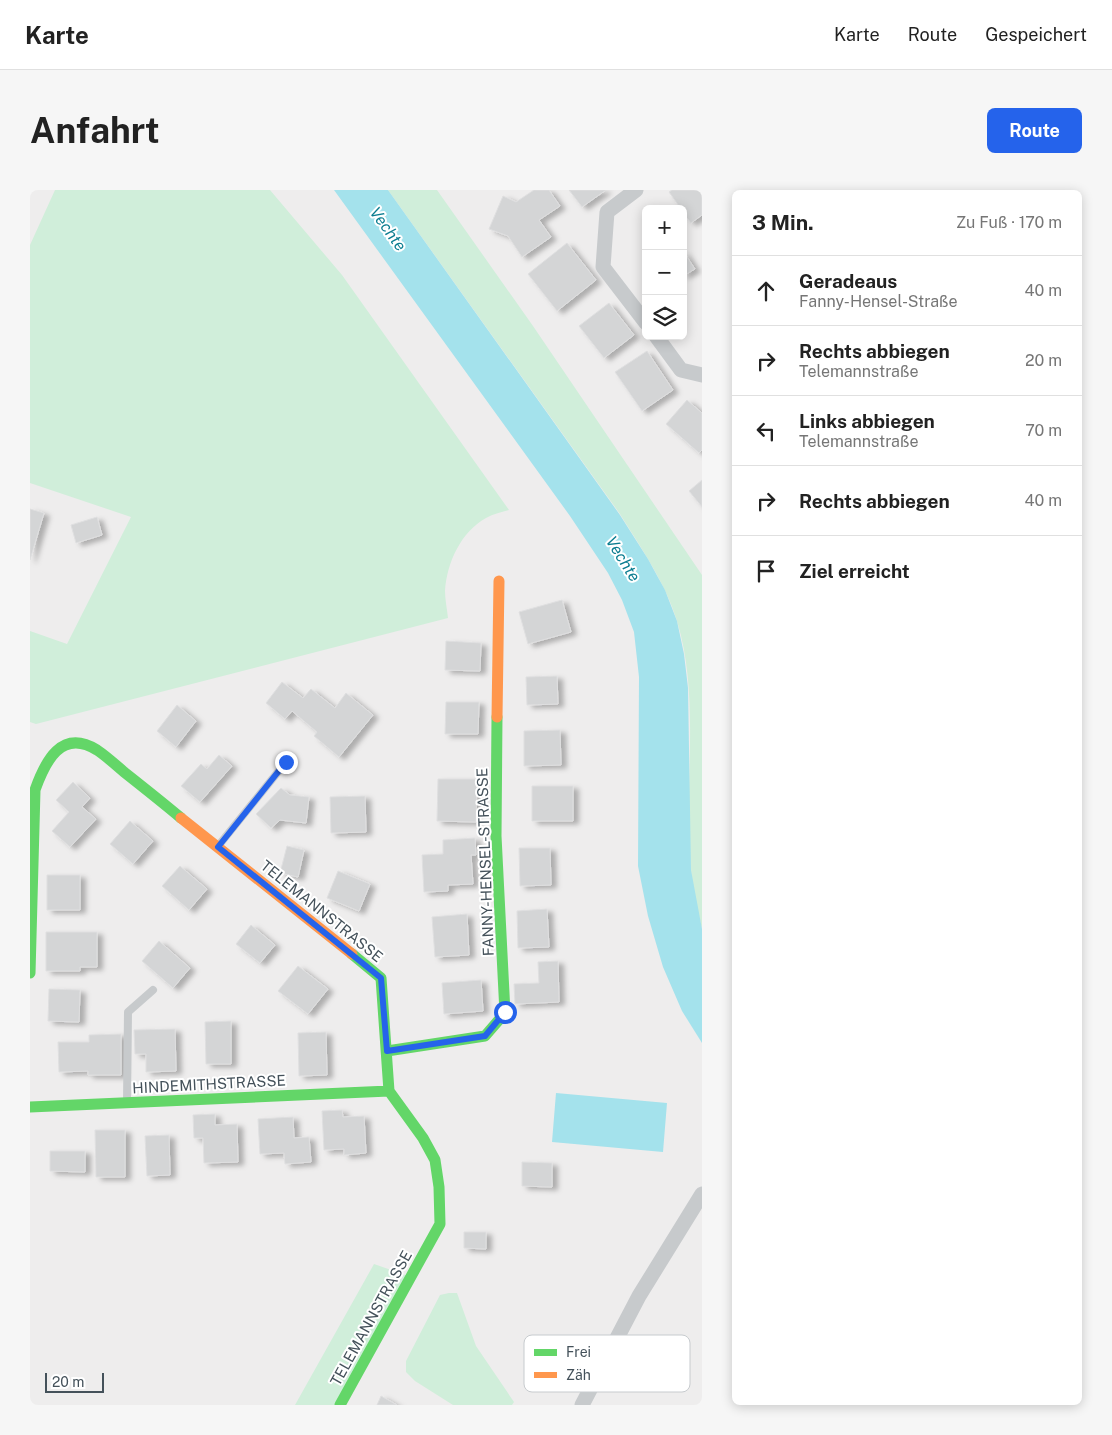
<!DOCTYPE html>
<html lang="de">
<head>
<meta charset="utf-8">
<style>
	body { margin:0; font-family:"Public Sans",sans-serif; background:#f6f6f6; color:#222 }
	.controls { position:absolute; right:15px; top:15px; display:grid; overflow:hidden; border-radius:8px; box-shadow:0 2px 12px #0003 }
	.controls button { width:45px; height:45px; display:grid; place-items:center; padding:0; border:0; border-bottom:1px solid #e0e0e0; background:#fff; color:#222; font:25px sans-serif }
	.scale { position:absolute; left:15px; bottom:12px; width:59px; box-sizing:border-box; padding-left:5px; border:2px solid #44515a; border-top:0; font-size:14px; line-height:18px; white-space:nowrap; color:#44515a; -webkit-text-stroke:4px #fff; paint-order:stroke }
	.stop { position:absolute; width:15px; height:15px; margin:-11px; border:4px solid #2563eb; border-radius:50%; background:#fff }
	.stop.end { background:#2563eb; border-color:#fff; box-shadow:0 1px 5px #0008 }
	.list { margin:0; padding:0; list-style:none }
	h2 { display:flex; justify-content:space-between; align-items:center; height:65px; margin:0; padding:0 20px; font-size:21px }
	h2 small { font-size:16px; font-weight:400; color:#767676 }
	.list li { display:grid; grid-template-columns:32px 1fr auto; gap:15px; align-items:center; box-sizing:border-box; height:70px; padding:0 20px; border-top:1px solid #e0e0e0 }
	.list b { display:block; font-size:19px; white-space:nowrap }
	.list p { margin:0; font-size:16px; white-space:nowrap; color:#767676 }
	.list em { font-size:16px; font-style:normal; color:#767676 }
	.icon { flex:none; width:28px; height:28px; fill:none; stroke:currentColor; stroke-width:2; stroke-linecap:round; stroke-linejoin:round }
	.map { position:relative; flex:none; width:672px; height:1215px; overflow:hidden; border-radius:8px }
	header { display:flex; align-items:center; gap:30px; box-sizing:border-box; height:70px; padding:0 25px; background:#fff; border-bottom:1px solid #e0e0e0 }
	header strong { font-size:24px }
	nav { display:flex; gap:28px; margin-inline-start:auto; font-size:18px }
	.intro { display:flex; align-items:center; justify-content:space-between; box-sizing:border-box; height:120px; padding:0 30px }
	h1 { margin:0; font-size:35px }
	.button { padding:12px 22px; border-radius:8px; background:#2563eb; color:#fff; font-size:18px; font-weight:700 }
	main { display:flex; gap:30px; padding:0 30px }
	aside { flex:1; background:#fff; border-radius:8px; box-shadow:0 2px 12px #0003 }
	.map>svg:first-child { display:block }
</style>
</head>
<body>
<header>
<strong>Karte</strong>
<nav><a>Karte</a><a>Route</a><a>Gespeichert</a></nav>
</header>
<div class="intro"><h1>Anfahrt</h1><a class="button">Route</a></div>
<main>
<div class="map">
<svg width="672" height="1215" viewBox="0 0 672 1215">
	<defs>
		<filter id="shadow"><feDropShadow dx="5.5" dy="3" stdDeviation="2.5" flood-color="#0004"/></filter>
	</defs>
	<rect width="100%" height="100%" fill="#eeeded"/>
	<path fill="#d0eeda" d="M25 0H240L312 85 479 320C472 322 463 324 456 328 431 342 417 372 415 401 415 409 417 419 418 428L6 534 0 532V441L37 454 101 327 0 293V55Z
		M358 0H407L503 136 672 385V739C668 720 662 700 661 680 653 599 671 509 647 431 635 392 611 358 590 324Z
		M344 1074 381 1087 310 1215H265Z
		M419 1103H427L446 1156 484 1212 482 1215H423L385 1191 376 1182V1171L410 1105Z"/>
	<path fill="#a4e2ec" d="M304 0H358L590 325 618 369 635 400 647 431 654 464 658 498 661 680 672 739V853L652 821 633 777 618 726 608 676 609 487 604 442 592 410 578 383 540 326Z
		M526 903 637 913 633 962 522 952Z"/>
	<path fill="#d4d5d6" stroke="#dfdfe0" filter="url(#shadow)" d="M504 0H519L530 16 509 30 521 47 492 67 478 46 459 39 473 6 486 12Z
		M539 0H576L552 17Z
		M642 0H672V25L661 33 653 23V19H651L639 2Z
		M537 53 566 90 527 121 498 84Z
		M653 61 665 79 653 86Z
		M579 113 604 145 574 168 549 136Z
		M617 161 643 200 612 221 585 182Z
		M657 210 672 223V260L669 263 636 234Z
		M672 290V317L659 301Z
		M0 319 14 323 0 370Z
		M67 327 72 345 46 353 41 335Z
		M532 410 541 442 498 454 489 422Z
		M416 451 451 453 450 481 415 480Z
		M527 486 528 514 497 515 496 487Z
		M252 492 273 508 281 499 305 518 316 503 343 525 309 567 284 546 287 542 262 521 255 529 236 513Z
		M416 512H449L448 544H415Z
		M147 515 166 531 146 557 127 541Z
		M530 540 531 575 494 576V541Z
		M189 565 202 576 170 612 151 596 171 574 177 579Z
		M408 589H447L446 632 407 631Z
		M43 592 60 608 52 617 66 629 40 657 22 641 39 622 26 610Z
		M502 596H543V631H502Z
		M251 598 260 605 279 607 276 633 250 630 241 638 226 624Z
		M335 606 336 642 301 643 300 607Z
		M100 631 123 651 103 674 80 654Z
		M445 648 446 665H441L443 694 418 695V701L394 702 392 665 413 664V650Z
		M257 656 274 660 268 687 250 683Z
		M489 658H520L521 695 490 696Z
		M150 676 177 699 159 720 132 696Z
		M308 681 340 694 329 721 297 708Z
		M17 685H50V720H17Z
		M517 719 519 757 488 758 487 721Z
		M437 724 439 765 405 767 402 727Z
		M221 735 245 755 230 773 206 754Z
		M16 742H67V777H50V781H16Z
		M129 751 160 778 143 798 112 771Z
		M528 771 529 812 485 814 484 794 509 793 508 772Z
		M268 776 298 799 278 824 248 801Z
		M451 790 453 821 414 824 412 793Z
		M19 799 50 800 49 832 18 831Z
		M201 831V874H176L175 832Z
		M145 839 146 881 116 882V864H105L104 840Z
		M296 842 297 885 269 886 268 843Z
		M91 844V885H58V881L29 882 28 852H59V845Z
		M312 920 313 927 334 926 336 963 314 965V959L294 960 292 921Z
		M185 924V935L207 934 208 972 174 973 173 948H164L163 925Z
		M263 927 264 948 279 947 281 972 255 974 254 963 230 964 228 929Z
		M65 940H95V987H66Z
		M139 945 140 985 117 986 115 946Z
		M20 961H55V982L20 981Z
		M492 972 522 973V997L492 996Z
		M434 1042H456V1059L434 1058Z
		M351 1206 367 1215H347Z"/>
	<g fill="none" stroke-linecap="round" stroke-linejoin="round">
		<path stroke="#c7cacc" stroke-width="8" d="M189 655 256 572
			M97 912 98 822 123 800"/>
		<path stroke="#c7cacc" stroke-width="15" d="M606 0 577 22 573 77 616 133
			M626 146 651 180 672 185
			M552 1215 609 1106 672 1004"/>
		<path stroke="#63d668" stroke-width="11" d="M0 783 5 600C15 572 31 538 67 560 76 566 85 574 94 582 113 597 132 612 151 628
			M357 861 455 846 475 823 466 646 467 527
			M0 917 359 901
			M310 1215 410 1034 409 997 405 970 393 948 359 901 351 788 322 764"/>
		<path stroke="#ff974d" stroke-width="11" d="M467 527 469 391
			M151 628 322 764"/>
	</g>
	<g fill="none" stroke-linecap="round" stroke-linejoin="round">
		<path stroke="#2563eb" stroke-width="6" d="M256 572 188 657 351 788 357 861 455 846 475 822"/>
	</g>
	<g text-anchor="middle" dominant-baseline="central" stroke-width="4" stroke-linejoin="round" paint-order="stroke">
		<g font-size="15" fill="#44515a" stroke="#fff">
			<text transform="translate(455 672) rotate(-92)">FANNY-HENSEL-STRASSE</text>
			<text transform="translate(292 721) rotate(39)">TELEMANNSTRASSE</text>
			<text transform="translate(179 894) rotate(-3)">HINDEMITHSTRASSE</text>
			<text transform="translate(341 1128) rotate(-61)">TELEMANNSTRASSE</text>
		</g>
		<g font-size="16" font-style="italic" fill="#0b7d90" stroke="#fff">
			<text transform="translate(358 39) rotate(54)">Vechte</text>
			<text transform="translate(593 369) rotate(58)">Vechte</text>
		</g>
	</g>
	<rect x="494" y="1145" width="166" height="57" rx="8" fill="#fff" stroke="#c7cbce" stroke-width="1"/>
	<rect x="504" y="1159" width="23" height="7" fill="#63d668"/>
	<rect x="504" y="1182" width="23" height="6" fill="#ff974d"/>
	<g font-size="14" fill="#44515a">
		<text x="536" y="1167">Frei</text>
		<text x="536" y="1190">Zäh</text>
	</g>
</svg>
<div class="controls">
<button>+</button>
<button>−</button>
<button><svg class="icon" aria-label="layers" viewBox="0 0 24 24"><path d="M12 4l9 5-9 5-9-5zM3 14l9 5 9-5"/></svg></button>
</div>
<div class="scale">20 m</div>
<div class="stop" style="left:475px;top:822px"></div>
<div class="stop end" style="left:256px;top:572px"></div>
</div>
<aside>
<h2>3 Min.<small>Zu Fuß · 170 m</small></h2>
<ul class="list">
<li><svg class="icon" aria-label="ahead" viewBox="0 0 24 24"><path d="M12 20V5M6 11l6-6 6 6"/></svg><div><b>Geradeaus</b><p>Fanny-Hensel-Straße</p></div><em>40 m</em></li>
<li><svg class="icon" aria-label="right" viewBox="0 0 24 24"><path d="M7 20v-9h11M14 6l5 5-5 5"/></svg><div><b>Rechts abbiegen</b><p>Telemannstraße</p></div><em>20 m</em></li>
<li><svg class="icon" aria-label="left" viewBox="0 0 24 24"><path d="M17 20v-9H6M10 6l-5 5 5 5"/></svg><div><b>Links abbiegen</b><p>Telemannstraße</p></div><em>70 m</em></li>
<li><svg class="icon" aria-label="right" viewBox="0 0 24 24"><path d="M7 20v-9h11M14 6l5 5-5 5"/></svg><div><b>Rechts abbiegen</b></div><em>40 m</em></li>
<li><svg class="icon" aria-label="arrive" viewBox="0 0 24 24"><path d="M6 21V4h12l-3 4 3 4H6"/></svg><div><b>Ziel erreicht</b></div></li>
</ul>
</aside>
</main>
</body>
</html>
